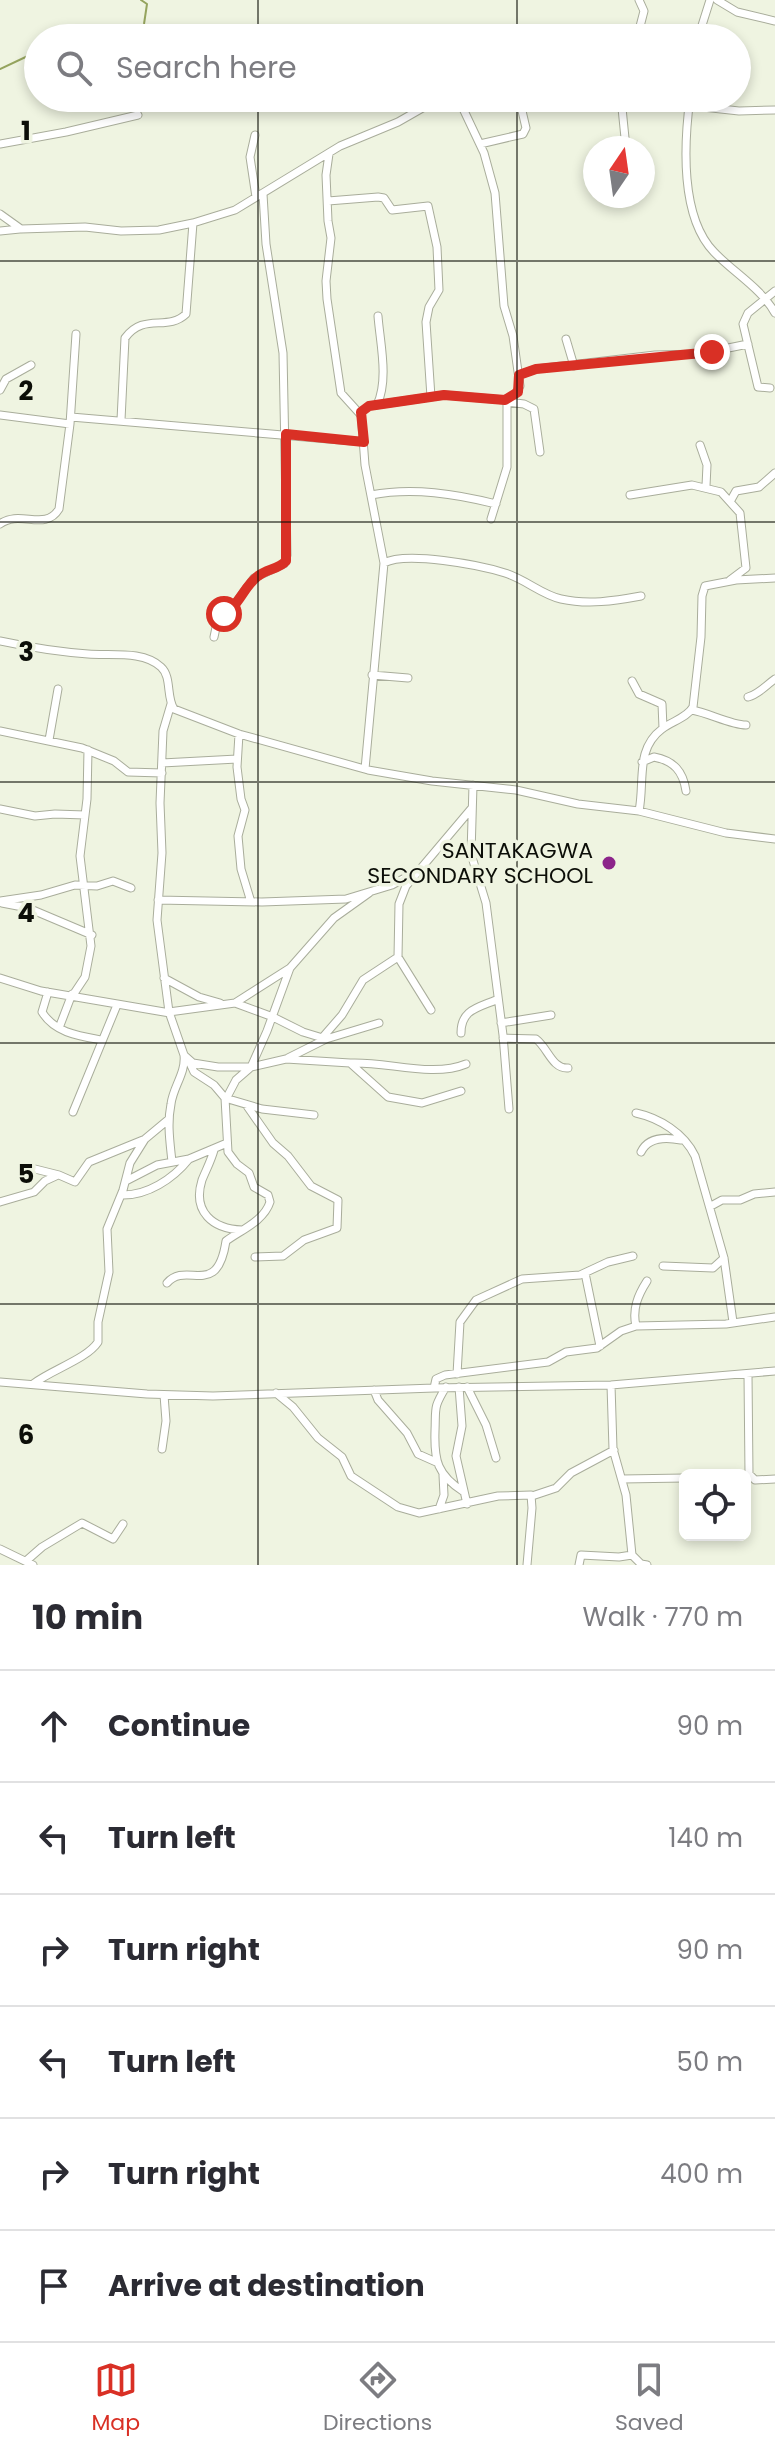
<!DOCTYPE html>
<html lang="en">
<head>
<meta charset="utf-8">
<style>
	body { margin:0; font-family:Poppins,sans-serif; background:#f7f7f7; color:#2b2b33 }
	.controls { position:absolute; right:24px; bottom:24px; display:grid; overflow:hidden; border-radius:12px; box-shadow:0 4px 12px #0003 }
	.controls button { width:72px; height:72px; display:grid; place-items:center; padding:0; border:0; border-bottom:2px solid #e1e1e2; background:#fff; color:#2b2b33; font:40px sans-serif }
	.compass { position:absolute; left:583px; top:136px; width:72px; height:72px; border-radius:50%; background:#fff; box-shadow:0 4px 12px #0003; rotate:13deg }
	.stop { position:absolute; width:24px; height:24px; margin:-18px; border:6px solid #d93025; border-radius:50%; background:#fff }
	.stop.end { background:#d93025; border-color:#fff; box-shadow:0 2px 8px #0008 }
	.list { margin:0; padding:0; list-style:none }
	h2 { display:flex; justify-content:space-between; align-items:center; height:104px; margin:0; padding:0 32px; font-size:34px }
	h2 small { font-size:26px; font-weight:400; color:#7c7c81 }
	.list li { display:grid; grid-template-columns:52px 1fr auto; gap:24px; align-items:center; box-sizing:border-box; height:112px; padding:0 32px; border-top:2px solid #e1e1e2 }
	.list b { display:block; font-size:30px; white-space:nowrap }
	.list em { font-size:26px; font-style:normal; color:#7c7c81 }
	.icon { flex:none; width:44px; height:44px; fill:none; stroke:currentColor; stroke-width:2; stroke-linecap:round; stroke-linejoin:round }
	.map { position:relative; flex:none; width:775px; height:1565px; overflow:hidden }
	.search { position:absolute; background:#fff; box-shadow:0 4px 12px #0003; left:24px; right:24px; top:24px; height:88px; display:flex; align-items:center; gap:20px; box-sizing:border-box; padding:0 28px; border-radius:44px; color:#7c7c81; font-size:30px }
	.sheet { height:776px; background:#fff }
	nav { display:flex; justify-content:space-around; align-items:center; box-sizing:border-box; height:112px; border-top:2px solid #e1e1e2; background:#fff; font-size:22px; color:#7c7c81 }
	nav a { display:grid; justify-items:center; gap:4px }
	nav .on { color:#d93025 }
	.map>svg:first-child { display:block }
</style>
</head>
<body>
<div class="map">
<svg width="775" height="1565" viewBox="0 0 775 1565">
	<rect width="100%" height="100%" fill="#eff4e1"/>
	<g fill="none" stroke-linecap="round" stroke-linejoin="round">
		<path stroke="#95a45e" stroke-width="2" d="M133 38 144 24 147 4 141 0
			M0 69 32 54H38"/>
		<defs>
			<path id="minor" d="M717 0 737 12 775 21
				M637 38 644 11 639 0
				M698 38 710 0
				M690 98C684 143 680 217 714 252 733 272 762 289 775 313
				M255 135 250 157 256 197
				M0 144 66 132 138 115
				M480 144 523 134 526 128 519 98
				M626 148 621 98 739 111 775 110
				M329 154 326 175 328 221 331 238 326 281 327 299 341 393 360 414
				M328 201 378 197 384 198 392 210 428 206 437 247 439 290 429 307 426 322 431 397
				M0 214 21 229 85 227 121 231 159 230 193 223 235 210 340 146 398 122 440 98
				M0 231 20 229
				M566 339 574 366
				M519 375 536 369 655 355 699 354 748 344
				M770 388 758 387 743 324 748 313 775 291
				M0 390 6 379 31 365
				M507 402 524 404 534 409 540 452
				M377 405C389 379 380 343 378 316
				M0 415 70 424
				M71 417 364 442
				M121 420 125 338C144 312 167 332 186 314L193 223
				M700 445 707 465 706 486
				M371 495C413 487 456 494 496 504
				M630 495 692 485 721 492 740 513 746 568 730 580
				M731 500 736 491 759 487 775 473
				M491 519 507 467V400
				M0 524C20 509 45 532 59 509L70 424 76 334
				M384 563C406 551 480 565 505 573 525 579 542 595 561 599 588 605 614 601 641 596
				M214 637 218 618 229 612 254 578 284 564 287 555 283 353 266 244 263 194
				M0 641C28 647 59 652 88 654 110 656 143 650 161 667 172 677 166 697 174 709L239 734 368 770 432 781 516 790 578 804 639 811 726 833 775 839
				M372 675 408 678
				M632 681 639 694 662 704 663 728
				M748 697C759 694 765 686 775 679
				M171 704 163 731 160 803 162 853 157 920 169 1012 184 1055 193 1063 218 1067H251L286 1059 350 1063 388 1097 422 1103 461 1091
				M692 710C709 713 731 725 746 725
				M0 731 82 748 114 761 128 772 162 773
				M239 734 237 767 241 799 245 810 238 836 241 869 251 902
				M49 740 58 689
				M642 762 654 757C674 761 683 771 686 791
				M162 763 237 759
				M365 769 384 563 365 465 361 412 369 406 444 395 505 400 514 396 520 386 513 336 504 306 495 193 484 153 458 98
				M473 785 471 854 486 903 503 1035 509 1109
				M0 809 35 816 55 814 85 815
				M639 811C645 782 635 749 662 729 672 721 687 718 693 707L701 637 702 596 705 586 736 580 775 578
				M158 900 262 902 346 899 392 885 423 868
				M0 901 41 895 75 885 97 886 113 881 131 888
				M2 903 28 908 92 935
				M0 978 41 991 170 1013
				M164 978 199 997 220 1003
				M48 992 42 1012C55 1033 79 1036 102 1040
				M73 995 85 977 91 946 80 856 87 799 88 750
				M235 1003 290 968
				M431 1010 398 957 399 904 406 886 471 809
				M169 1012 235 1003 273 1017 303 1032 326 1039
				M501 1023 551 1015
				M59 1028 72 994
				M461 1033C461 1010 477 1008 496 1000
				M322 1038 342 1015 363 980 398 957
				M503 1038 536 1039C548 1048 552 1069 568 1068
				M288 1058 326 1039 379 1023
				M350 1063C386 1061 432 1078 466 1064
				M225 1098 262 1109 314 1115
				M226 1099 236 1080 251 1067 267 1031 290 968 334 918 369 893
				M247 1106 273 1143 288 1156 311 1186 338 1200 337 1228 304 1240 283 1256 255 1257
				M73 1112 117 1005
				M636 1113C659 1118 684 1133 695 1156L724 1258 733 1322
				M214 1150C211 1161 206 1170 202 1180 192 1212 213 1229 242 1230
				M641 1152C648 1137 666 1137 681 1140
				M172 1162C170 1142 167 1124 171 1104 173 1087 186 1073 184 1055
				M31 1168 59 1175 75 1182 89 1162 143 1140
				M126 1181 157 1165 189 1159 227 1143
				M121 1195C147 1196 173 1179 189 1159
				M0 1202 34 1192 45 1181 58 1175
				M711 1206 722 1200H740L754 1194 775 1192
				M663 1266 713 1268 724 1258
				M585 1273 600 1346
				M167 1283C187 1260 217 1300 226 1241 241 1230 264 1221 270 1202L268 1195 254 1187 249 1173 237 1164 228 1152 225 1098 214 1085 194 1072 189 1061
				M636 1326C632 1309 638 1295 647 1281
				M457 1374 460 1322 476 1300 522 1279 580 1275 608 1262 633 1256
				M748 1375 749 1474 755 1480 775 1479
				M0 1382 147 1394 213 1396 434 1388 611 1385 775 1371
				M33 1384C51 1370 87 1359 98 1342V1322L109 1272 107 1229 123 1190 130 1163 145 1139 169 1119
				M611 1385 613 1449 626 1495 632 1555 641 1564 647 1565
				M446 1387C433 1408 436 1408 435 1431 434 1460 437 1475 464 1492
				M459 1387 462 1426 456 1456 467 1504
				M467 1387 486 1425 496 1458
				M434 1388 436 1379 445 1375 548 1362 566 1352 597 1348 621 1331 636 1326 726 1324 775 1317
				M374 1390 378 1400 407 1433 418 1454 436 1462
				M276 1393 293 1407 318 1438 342 1457 351 1476 398 1507 419 1513 498 1496 531 1495 532 1508 527 1565
				M162 1449 166 1421 164 1395
				M622 1479 685 1478
				M532 1496 556 1488 571 1473 614 1450
				M439 1509 444 1495 443 1475
				M0 1549 33 1565
				M26 1561 42 1547 82 1523 113 1539 123 1524
				M579 1565 581 1555 619 1557 632 1555"/>
		</defs>
		<use href="#minor" stroke="#a9ad9b" stroke-width="9"/>
		<use href="#minor" stroke="#fff" stroke-width="7"/>
	</g>
	<g fill="none" stroke-linecap="round" stroke-linejoin="round">
		<path stroke="#d93025" stroke-width="10" d="M224 614C239 606 244 586 258 576 267 569 279 569 286 561V434L364 442 361 412 369 406 444 395 505 400 518 392 519 375 536 369 712 352"/>
	</g>
	<path fill="none" stroke="#0c0e08" stroke-width="2" stroke-opacity="0.55" d="M258 0V38M517 0V38M258 98V1565M517 98V1565M0 261H775M0 522H775M0 782H775M0 1043H775M0 1304H775"/>
	<circle fill="#8c248a" stroke="#eff4e1" stroke-width="3" cx="609" cy="863" r="8"/>
	<g text-anchor="middle" dominant-baseline="central" stroke-width="7" stroke-linejoin="round" paint-order="stroke">
		<g font-size="22" fill="#0c0e08" stroke="#eff4e1" text-anchor="end">
			<text x="593" y="850">SANTAKAGWA<tspan x="593" dy="25">SECONDARY SCHOOL</tspan></text>
		</g>
	</g>
	<g font-size="26" text-anchor="middle" font-weight="bold" fill="#0c0e08" stroke="#eff4e1" stroke-width="7" stroke-linejoin="round" paint-order="stroke">
		<text x="26" y="140">1</text>
		<text x="26" y="400">2</text>
		<text x="26" y="661">3</text>
		<text x="26" y="922">4</text>
		<text x="26" y="1183">5</text>
		<text x="26" y="1444">6</text>
	</g>
</svg>
<div class="controls">
<button><svg class="icon" aria-label="locate" viewBox="0 0 24 24"><circle cx="12" cy="12" r="6"/><path d="M12 2v4M12 18v4M2 12h4M18 12h4"/></svg></button>
</div>
<svg class="compass" viewBox="-18 -18 36 36"><path d="M0-13l5 13h-10z" fill="#e53935"/><path d="M0 13l5-13h-10z" fill="#7c7c81"/></svg>
<div class="stop" style="left:224px;top:614px"></div>
<div class="stop end" style="left:712px;top:352px"></div>
<div class="search"><svg class="icon" aria-label="search" viewBox="0 0 24 24"><circle cx="10" cy="10" r="6"/><path d="M15 15l6 6"/></svg>Search here</div>
</div>
<section class="sheet">
<h2>10 min<small>Walk · 770 m</small></h2>
<ul class="list">
<li><svg class="icon" aria-label="ahead" viewBox="0 0 24 24"><path d="M12 20V5M6 11l6-6 6 6"/></svg><div><b>Continue</b></div><em>90 m</em></li>
<li><svg class="icon" aria-label="left" viewBox="0 0 24 24"><path d="M17 20v-9H6M10 6l-5 5 5 5"/></svg><div><b>Turn left</b></div><em>140 m</em></li>
<li><svg class="icon" aria-label="right" viewBox="0 0 24 24"><path d="M7 20v-9h11M14 6l5 5-5 5"/></svg><div><b>Turn right</b></div><em>90 m</em></li>
<li><svg class="icon" aria-label="left" viewBox="0 0 24 24"><path d="M17 20v-9H6M10 6l-5 5 5 5"/></svg><div><b>Turn left</b></div><em>50 m</em></li>
<li><svg class="icon" aria-label="right" viewBox="0 0 24 24"><path d="M7 20v-9h11M14 6l5 5-5 5"/></svg><div><b>Turn right</b></div><em>400 m</em></li>
<li><svg class="icon" aria-label="arrive" viewBox="0 0 24 24"><path d="M6 21V4h12l-3 4 3 4H6"/></svg><div><b>Arrive at destination</b></div></li>
</ul>
</section>
<nav>
<a class="on"><svg class="icon" aria-label="map" viewBox="0 0 24 24"><path d="M3 6l6-2 6 2 6-2v14l-6 2-6-2-6 2zM9 4v14M15 6v14"/></svg>Map</a>
<a><svg class="icon" aria-label="directions" viewBox="0 0 24 24"><path d="M12 3l9 9-9 9-9-9zM9 14v-3h6M13 9l2 2-2 2"/></svg>Directions</a>
<a><svg class="icon" aria-label="saved" viewBox="0 0 24 24"><path d="M7 4h10v16l-5-4-5 4z"/></svg>Saved</a>
</nav>
</body>
</html>
